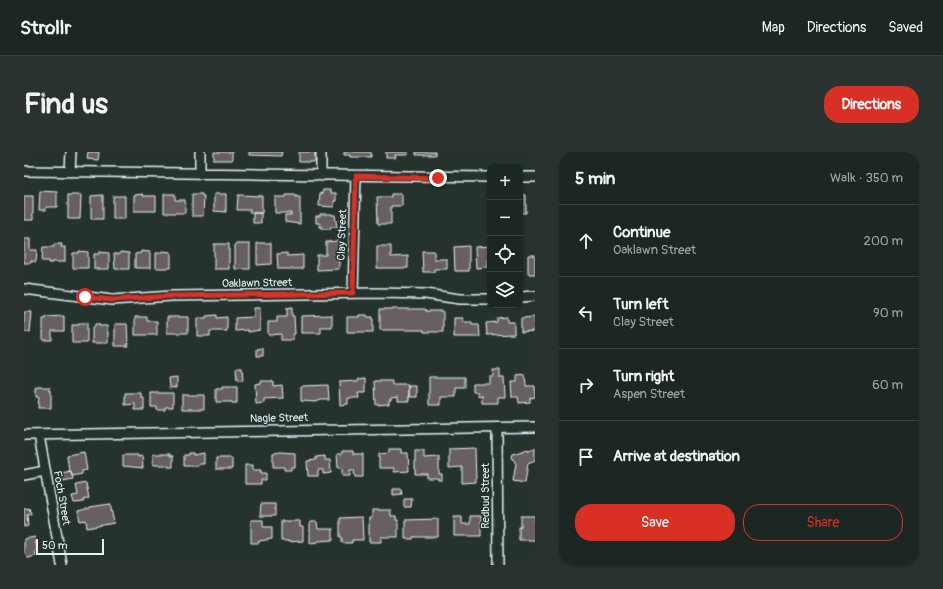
<!DOCTYPE html>
<html lang="en">
<head>
<meta charset="utf-8">
<style>
	body { margin:0; font-family:Pangolin,sans-serif; background:#29322f; color:#f1f3f6 }
	.controls { position:absolute; right:12px; top:12px; display:grid; overflow:hidden; border-radius:8px; box-shadow:0 1px 3px #0004 }
	.controls button { width:36px; height:36px; display:grid; place-items:center; padding:0; border:0; border-bottom:1px solid #3a4340; background:#1c2622; color:#f1f3f6; font:20px sans-serif }
	.scale { position:absolute; left:12px; bottom:10px; width:68px; box-sizing:border-box; padding-left:4px; border:2px solid #e8f1f8; border-top:0; font-size:11px; line-height:14px; white-space:nowrap; color:#e8f1f8; -webkit-text-stroke:3px #26332d; paint-order:stroke }
	.stop { position:absolute; width:12px; height:12px; margin:-9px; border:3px solid #d93025; border-radius:50%; background:#fff }
	.stop.end { background:#d93025; border-color:#fff; box-shadow:0 1px 4px #0008 }
	.list { margin:0; padding:0; list-style:none }
	h2 { display:flex; justify-content:space-between; align-items:center; height:52px; margin:0; padding:0 16px; font-size:17px }
	h2 small { font-size:13px; font-weight:400; color:#a0a5a5 }
	.list li { display:grid; grid-template-columns:26px 1fr auto; gap:12px; align-items:center; box-sizing:border-box; height:72px; padding:0 16px; border-top:1px solid #3a4340 }
	.list b { display:block; font-size:15px; white-space:nowrap }
	.list p { margin:0; font-size:13px; white-space:nowrap; color:#a0a5a5 }
	.list em { font-size:13px; font-style:normal; color:#a0a5a5 }
	.actions { display:flex; gap:8px; padding:12px 16px }
	.actions a { flex:1; padding:9px 0; border:1px solid #d93025; border-radius:16px; text-align:center; font-size:14px; color:#d93025 }
	.actions .main { background:#d93025; color:#fff }
	.icon { flex:none; width:22px; height:22px; fill:none; stroke:currentColor; stroke-width:2; stroke-linecap:round; stroke-linejoin:round }
	.map { position:relative; flex:none; width:511px; height:413px; overflow:hidden; border-radius:16px }
	header { display:flex; align-items:center; gap:24px; box-sizing:border-box; height:56px; padding:0 20px; background:#1c2622; border-bottom:1px solid #3a4340 }
	header strong { font-size:19px }
	nav { display:flex; gap:22px; margin-inline-start:auto; font-size:14px }
	.intro { display:flex; align-items:center; justify-content:space-between; box-sizing:border-box; height:96px; padding:0 24px }
	h1 { margin:0; font-size:28px }
	.button { padding:10px 18px; border-radius:16px; background:#d93025; color:#fff; font-size:14px; font-weight:700 }
	main { display:flex; gap:24px; padding:0 24px }
	aside { flex:1; background:#1c2622; border-radius:16px; box-shadow:0 1px 3px #0004 }
	.map>svg:first-child { display:block }
</style>
</head>
<body>
<header>
<strong>Strollr</strong>
<nav><a>Map</a><a>Directions</a><a>Saved</a></nav>
</header>
<div class="intro"><h1>Find us</h1><a class="button">Directions</a></div>
<main>
<div class="map">
<svg width="511" height="413" viewBox="0 0 511 413">
	<rect width="100%" height="100%" fill="#26332d"/>
	<filter id="ink" filterUnits="userSpaceOnUse"><feTurbulence type="fractalNoise" baseFrequency=".025" numOctaves="2"/><feDisplacementMap in="SourceGraphic" scale="8" xChannelSelector="R" yChannelSelector="G"/><feConvolveMatrix kernelMatrix="1 2 1 2 8 2 1 2 1" color-interpolation-filters="sRGB"/></filter>
	<g filter="url(#ink)">
		<path fill="#685e62" stroke="#e8f1f8" d="M64 0H75L74 8 63 7Z
			M190 0H208V8H190Z
			M225 0H258L257 4 225 3Z
			M275 0H291V10H275Z
			M320 0H347V5H326V3H320Z
			M362 0H384V3H371L372 6H362Z
			M392 0H411V3H392Z
			M299 38H306V41H312V49H310V55L295 54 296 41 298 42Z
			M16 39 33 40V55H22V58H15Z
			M119 42V44H132V59H110V43Z
			M140 42H151V48H161V61H140Z
			M168 42H178V44H180L179 64H168Z
			M190 42H202V60L190 59Z
			M367 42H378V54H367V72H354L353 45H367Z
			M44 43H57L56 67H44Z
			M79 43V67H67V44Z
			M214 43 238 44V61H226V58H213Z
			M262 43H272V45H276V72L261 70V63H267V61H251V45H262Z
			M496 43H502V61H496Z
			M0 44H9V68H0Z
			M89 44H101V67H89Z
			M229 61H237V71H229Z
			M296 62H308V63H311L313 75H306L307 77H298V74L296 75V71H292V64H296Z
			M0 87H6V98H13L12 110 7 109V111H0Z
			M315 89V117L293 118V103H302V90Z
			M233 91H247V112L233 113Z
			M30 92H38L37 95H41V110H28V111H25V109H18L19 95H30Z
			M190 92H205V117H190Z
			M211 92H226V117H211Z
			M353 94H367V105L384 104V116H353Z
			M445 94V119H431L430 95Z
			M466 94V108H463V115L452 116 451 95Z
			M55 99 64 100V116H49V101H55Z
			M117 99 126 100V116H111V102L117 101Z
			M138 99 147 100V116H132V101H137Z
			M398 99H410V107H423V117H410V120H399Z
			M75 100 85 101V117H70V102H75Z
			M96 100 105 101V117H91L90 102H96Z
			M263 101V104L279 103V117H254L253 102Z
			M504 103H511V122H504Z
			M268 155V164H270L271 182H269V188H257V182L244 183V170H253V165H263V156Z
			M230 156H236V178L224 180V178L211 179V166L230 165Z
			M356 157H401L402 159H419V180H400V178H356Z
			M0 160H8L6 180H0Z
			M193 163V166L203 165V179H186V184H173V166H182V164Z
			M308 163V175H297V181H277V164Z
			M335 163H343V165H349V180H323V165H335Z
			M40 164V179H28V188H19V167H22V165Z
			M111 165H123V169H133V183H111Z
			M143 165H164V181H143Z
			M483 165V170H490V182L463 183 462 171 473 170V166Z
			M511 165V179L497 180V166Z
			M430 166H439V170H448V173H455L456 185H430Z
			M55 171H63V191H48V173H55Z
			M71 172H75V174H83V180H84V191H68V175H71Z
			M91 172H103L104 194H91Z
			M239 196V204H233V197Z
			M212 216H218L219 229H213Z
			M469 218H476V226H480L481 245H474V251H458V243L454 244V240H449V231H465V224H469Z
			M501 223 502 234H511V245L506 246V250L495 251 494 245H488L487 230H493V224Z
			M153 225V235L146 236 145 226Z
			M405 225H441V236H432V245H417V253H405Z
			M342 226V241H334L335 246H324V252L316 253 315 230 334 229V227Z
			M237 229H249V234L258 233 259 246 240 247V251L232 252 231 232 237 231Z
			M351 229H368V233H385V249H374V245L367 246V248H365V252L352 253Z
			M304 233 305 248H297L292 250 277 249V234Z
			M385 234H393V245H385Z
			M14 235H26V238H27V256H14L15 245H12V237Z
			M198 235H213V251H208V250H192V237H198Z
			M101 241H117V246H120V258H111V252L101 253Z
			M127 241H149V255H141V258H133V255H127Z
			M158 243H180V257H158Z
			M451 296 452 330 438 331V315L425 316V297Z
			M511 296V308L504 311 501 331 489 329 492 312 488 305 489 302 504 297 505 299Z
			M365 297H377V301H384L385 319 370 320V316H355V302L365 301Z
			M318 299H329V302H339V325H331L330 318H326V324H318V316H314L313 302H318Z
			M391 299H400V306L415 305V322H418V328H414V326H403V322H391Z
			M60 300 63 318 58 319V322L48 324 47 319H45L43 303Z
			M256 300 271 301V315H267V318H260V315H249V301Z
			M165 301H169V303L180 301V312H174V314H160V303H165Z
			M129 302H146V304H149V315H144V314L141 313H129Z
			M99 303H114V305L118 304 119 316 99 314Z
			M301 304V308H306L307 321 299 322V318H294V324H284L283 309 292 308V305Z
			M192 306H208V317H192Z
			M221 313H229V318H237V321H242V328H237V332H221Z
			M47 319 49 327 39 329 37 321Z
			M62 331 65 346 59 348 60 350 50 351 48 344 54 343 52 333Z
			M369 337H377L378 342 369 343Z
			M380 347H388L387 355H380Z
			M86 352 90 371 63 376 62 368 56 369 54 359 66 356V355Z
			M237 352H251V364H236Z
			M5 356 7 362 3 363 4 374 0 375V357Z
			M348 358H367V364H372V368H374V385H357V390H345V366H348Z
			M446 364H457V384H430V365H438V372H446Z
			M497 364H511V388H495V375H497Z
			M338 365 339 388H328V391H318V385H316V366Z
			M414 367V385H389V387H381V368Z
			M227 368H239V375H248V387L235 389V391H227Z
			M257 369H276V375H279V389L264 390V389H257Z
			M286 370H293L294 377H309V388L294 389V390L286 391Z
			M11 385 13 398 11 399 12 404 0 407V387Z"/>
		<g fill="none" stroke-linecap="round" stroke-linejoin="round">
			<defs>
				<path id="minor" d="M176 0V22
					M0 19 466 25
					M46 20 47 0
					M297 24V0
					M496 25H511
					M0 137 88 148 148 144 353 141 401 142 436 147H466
					M329 141 332 24
					M496 145 511 144
					M473 276 474 413
					M0 283 511 275
					M15 283 38 413
					M0 323 21 319"/>
			</defs>
			<use href="#minor" stroke="#e8f1f8" stroke-width="12"/>
			<use href="#minor" stroke="#26332d" stroke-width="9"/>
		</g>
	</g>
	<g fill="none" stroke-linecap="round" stroke-linejoin="round" filter="url(#ink)">
		<path stroke="#d93025" stroke-width="5" d="M61 145 88 148 148 144 329 141 332 24 414 26"/>
	</g>
	<g text-anchor="middle" dominant-baseline="central" stroke-width="3" stroke-linejoin="round" paint-order="stroke">
		<g font-size="11" fill="#e8f1f8" stroke="#26332d">
			<text transform="translate(318 83) rotate(-88)">Clay Street</text>
			<text transform="translate(233 131) rotate(-1)">Oaklawn Street</text>
			<text transform="translate(255 266) rotate(-1)">Nagle Street</text>
			<text transform="translate(461 344) rotate(-90)">Redbud Street</text>
			<text transform="translate(38 346) rotate(80)">Foch Street</text>
		</g>
	</g>
</svg>
<div class="controls">
<button>+</button>
<button>−</button>
<button><svg class="icon" aria-label="locate" viewBox="0 0 24 24"><circle cx="12" cy="12" r="6"/><path d="M12 2v4M12 18v4M2 12h4M18 12h4"/></svg></button>
<button><svg class="icon" aria-label="layers" viewBox="0 0 24 24"><path d="M12 4l9 5-9 5-9-5zM3 14l9 5 9-5"/></svg></button>
</div>
<div class="scale">50 m</div>
<div class="stop" style="left:61px;top:145px"></div>
<div class="stop end" style="left:414px;top:26px"></div>
</div>
<aside>
<h2>5 min<small>Walk · 350 m</small></h2>
<ul class="list">
<li><svg class="icon" aria-label="ahead" viewBox="0 0 24 24"><path d="M12 20V5M6 11l6-6 6 6"/></svg><div><b>Continue</b><p>Oaklawn Street</p></div><em>200 m</em></li>
<li><svg class="icon" aria-label="left" viewBox="0 0 24 24"><path d="M17 20v-9H6M10 6l-5 5 5 5"/></svg><div><b>Turn left</b><p>Clay Street</p></div><em>90 m</em></li>
<li><svg class="icon" aria-label="right" viewBox="0 0 24 24"><path d="M7 20v-9h11M14 6l5 5-5 5"/></svg><div><b>Turn right</b><p>Aspen Street</p></div><em>60 m</em></li>
<li><svg class="icon" aria-label="arrive" viewBox="0 0 24 24"><path d="M6 21V4h12l-3 4 3 4H6"/></svg><div><b>Arrive at destination</b></div></li>
</ul>
<div class="actions"><a class="main">Save</a><a>Share</a></div>
</aside>
</main>
</body>
</html>
